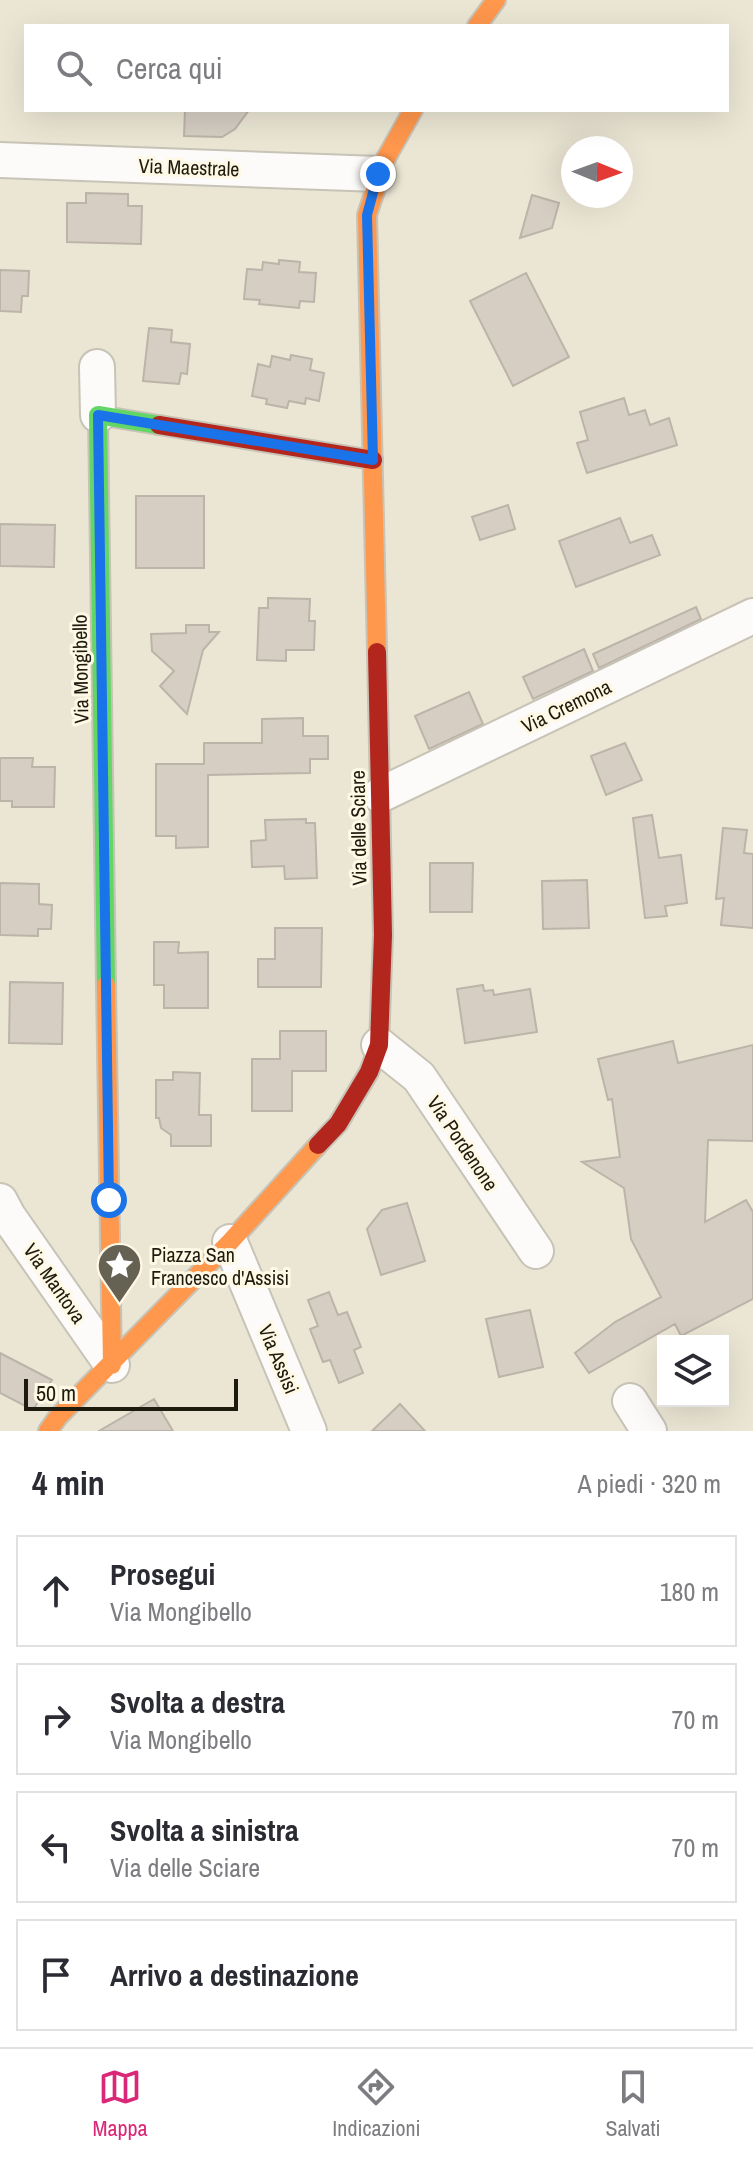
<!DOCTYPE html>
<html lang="it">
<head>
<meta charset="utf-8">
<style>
	body { margin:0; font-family:"Archivo Narrow",sans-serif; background:#f2f2f3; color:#2b2b33 }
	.controls { position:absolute; right:24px; bottom:24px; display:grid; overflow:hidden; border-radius:0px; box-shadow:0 8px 32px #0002 }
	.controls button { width:72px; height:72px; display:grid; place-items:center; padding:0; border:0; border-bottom:2px solid #e1e1e2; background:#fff; color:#2b2b33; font:40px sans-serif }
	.compass { position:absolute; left:561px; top:136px; width:72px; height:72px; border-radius:50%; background:#fff; box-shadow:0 8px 32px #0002; rotate:91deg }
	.scale { position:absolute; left:24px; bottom:20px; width:214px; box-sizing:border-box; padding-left:8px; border:4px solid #1d1a0e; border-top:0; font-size:22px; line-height:28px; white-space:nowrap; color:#1d1a0e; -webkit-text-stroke:6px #fef8e5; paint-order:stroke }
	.stop { position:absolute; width:24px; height:24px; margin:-18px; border:6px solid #1a73e8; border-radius:50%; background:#fff }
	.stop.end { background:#1a73e8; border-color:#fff; box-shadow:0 2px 8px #0008 }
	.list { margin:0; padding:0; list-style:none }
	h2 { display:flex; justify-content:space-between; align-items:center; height:104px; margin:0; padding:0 32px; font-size:34px }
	h2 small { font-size:26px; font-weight:400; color:#7c7c81 }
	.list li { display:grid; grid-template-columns:52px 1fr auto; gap:24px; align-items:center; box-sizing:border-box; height:112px; margin:0 16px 16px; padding:0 16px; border:2px solid #e1e1e2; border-radius:0px }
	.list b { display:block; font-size:30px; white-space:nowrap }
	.list p { margin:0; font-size:26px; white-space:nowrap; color:#7c7c81 }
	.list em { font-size:26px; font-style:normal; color:#7c7c81 }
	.icon { flex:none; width:44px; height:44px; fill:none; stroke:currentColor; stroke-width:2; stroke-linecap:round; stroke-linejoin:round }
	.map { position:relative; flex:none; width:753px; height:1431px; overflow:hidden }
	.search { position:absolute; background:#fff; box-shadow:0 8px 32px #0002; left:24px; right:24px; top:24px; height:88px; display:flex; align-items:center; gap:20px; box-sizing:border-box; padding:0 28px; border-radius:0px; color:#7c7c81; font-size:30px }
	.sheet { height:616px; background:#fff }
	nav { display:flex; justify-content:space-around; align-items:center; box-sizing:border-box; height:112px; border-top:2px solid #e1e1e2; background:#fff; font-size:22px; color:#7c7c81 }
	nav a { display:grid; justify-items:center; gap:4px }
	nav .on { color:#db2777 }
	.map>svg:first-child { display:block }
</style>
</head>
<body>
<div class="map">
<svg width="753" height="1431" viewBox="0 0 753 1431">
	<rect width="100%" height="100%" fill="#ebe6d4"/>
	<path fill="#d6cec3" stroke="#bcb3a9" stroke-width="2" d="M185 110H249L235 129 222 137 184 136Z
		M86 193 128 194V206H142L141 244 67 242V203H86Z
		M532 195 559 203 552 228 520 238Z
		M279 260 300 262 299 272 316 273 314 302 300 301 299 308 259 304 260 300 244 299 247 269 262 270 263 262 279 264Z
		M0 270 29 271 28 296H22L21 312 0 311Z
		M526 273 569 357 513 386 470 301Z
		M149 328 172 330 171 342 190 344 187 374 181 373 179 384 143 381Z
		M291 355 312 359 310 370 324 373 319 401 306 398 305 404 289 401 287 408 266 404 267 399 252 396 258 364 270 367 272 356 290 360Z
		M624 398 629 415 645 410 650 425 669 418 677 445 587 473 577 443 588 440 580 412Z
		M136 496H204V568H136Z
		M508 505 515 529 480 540 472 517Z
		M620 518 630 543 652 535 660 555 576 587 559 541Z
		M0 524 55 525 54 567 0 566Z
		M268 598 310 599 309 621H315L314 650H286V661L257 660 259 608H268Z
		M696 607 701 619 599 668 593 654Z
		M186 625H209V632H219L203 650 187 714 160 686 174 671 152 651 151 634 186 633Z
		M584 649 593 671 533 699 523 677Z
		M469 692 483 724 429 749 415 716Z
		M303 718V736H328V759H310V773L208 775V847L176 848V836H156V764H204V743H262V719Z
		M625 743 642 780 606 795 591 756Z
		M0 758H33L32 767H55L54 807H12V801H0Z
		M652 815 659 858 681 855 687 903 665 906 667 916 645 918 633 818Z
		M306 819V823H315L317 878 285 879 284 866 252 867 251 841 266 840 265 820Z
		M723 828 747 830 744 853 753 854V928L721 925 724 898 716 899Z
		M430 863H473L472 912H430Z
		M587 880 589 928 543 929 542 881Z
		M0 883 39 884V904L52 905 51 929H38V936L0 935Z
		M275 928H322L321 987H258V959H275Z
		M154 942H179L178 953 208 952V1008H164V985H154Z
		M10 982 63 983 62 1044 9 1043Z
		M483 985 484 991 493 990 494 995 530 989 537 1032 465 1043 457 989Z
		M280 1031H326V1071H292V1111H252V1059H280Z
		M673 1041 678 1063 753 1045V1141L708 1140 705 1222 746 1200 753 1212V1299L681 1336 675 1324 589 1373 575 1353 615 1322 661 1297 631 1239 624 1188 582 1162 620 1157 612 1099 608 1100 598 1059Z
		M173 1072 200 1073 199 1115H211V1146H171V1135L161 1128 159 1118H156V1080H173Z
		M407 1203 425 1261 381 1275 367 1229 382 1210Z
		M329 1292 338 1315 347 1312 361 1347 354 1350 363 1373 339 1383 330 1360 323 1362 310 1329 318 1326 308 1300Z
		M530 1310 543 1367 499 1377 486 1319Z
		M0 1353 52 1380 33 1410 0 1393Z
		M154 1399 173 1431H99Z
		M400 1404 425 1431H372Z"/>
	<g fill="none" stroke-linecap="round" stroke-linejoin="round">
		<defs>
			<path id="street" d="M0 160 378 174
				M97 367 98 415
				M380 795 753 616
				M379 1045 419 1077 536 1251
				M0 1201 8 1216 112 1365
				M230 1242 309 1431
				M630 1401 649 1431"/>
			<path id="fast" d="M106 985 98 415 159 425"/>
			<path id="slow" d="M477 26 496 0
				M377 652 367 215 385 160 413 110
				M106 985 112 1365
				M48 1431 58 1417 230 1242 318 1145"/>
			<path id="jam" d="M159 425 373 460
				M318 1145 338 1124 369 1072 379 1045 383 935 377 652"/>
		</defs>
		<use href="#street" stroke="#c7c3b6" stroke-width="38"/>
		<use href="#fast" stroke="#c7c3b6" stroke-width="22"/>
		<use href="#slow" stroke="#c7c3b6" stroke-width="22"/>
		<use href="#jam" stroke="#c7c3b6" stroke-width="22"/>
		<use href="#street" stroke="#fcfbf9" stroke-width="34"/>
		<use href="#fast" stroke="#63d668" stroke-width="18"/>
		<use href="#slow" stroke="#ff974d" stroke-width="18"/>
		<use href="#jam" stroke="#b3261e" stroke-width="18"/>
	</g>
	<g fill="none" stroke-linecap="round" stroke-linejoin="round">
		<path stroke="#1a73e8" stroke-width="10" d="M109 1200 98 415 373 460 367 215 378 174"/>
	</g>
	<defs>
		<symbol id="sight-pin" viewBox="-11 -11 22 30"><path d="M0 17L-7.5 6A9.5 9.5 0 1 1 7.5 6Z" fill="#656153" stroke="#fef8e5"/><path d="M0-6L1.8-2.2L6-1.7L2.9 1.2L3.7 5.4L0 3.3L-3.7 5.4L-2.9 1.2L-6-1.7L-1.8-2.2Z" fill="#fff"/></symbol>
	</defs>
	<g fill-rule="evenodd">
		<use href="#sight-pin" x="94" y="1240" width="51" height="69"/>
	</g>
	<g text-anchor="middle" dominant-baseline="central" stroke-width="6" stroke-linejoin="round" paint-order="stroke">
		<g font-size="20" fill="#1d1a0e" stroke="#fef8e5">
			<text transform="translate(189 167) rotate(2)">Via Maestrale</text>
			<text transform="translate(80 669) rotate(-91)">Via Mongibello</text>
			<text transform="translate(566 706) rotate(-26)">Via Cremona</text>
			<text transform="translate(358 828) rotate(-91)">Via delle Sciare</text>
			<text transform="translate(463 1143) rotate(56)">Via Pordenone</text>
			<text transform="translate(55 1283) rotate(55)">Via Mantova</text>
			<text transform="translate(279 1359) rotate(67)">Via Assisi</text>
		</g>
		<g font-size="20" fill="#1d1a0e" stroke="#fef8e5" text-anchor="start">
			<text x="151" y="1254">Piazza San<tspan x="151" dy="23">Francesco d'Assisi</tspan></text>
		</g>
	</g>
</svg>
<div class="controls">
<button><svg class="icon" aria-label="layers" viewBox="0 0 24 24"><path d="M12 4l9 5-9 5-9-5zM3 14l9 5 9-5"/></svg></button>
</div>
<svg class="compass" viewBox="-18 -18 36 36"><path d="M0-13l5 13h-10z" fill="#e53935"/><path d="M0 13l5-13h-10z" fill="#7c7c81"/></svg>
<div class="scale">50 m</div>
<div class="stop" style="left:109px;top:1200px"></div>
<div class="stop end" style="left:378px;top:174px"></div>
<div class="search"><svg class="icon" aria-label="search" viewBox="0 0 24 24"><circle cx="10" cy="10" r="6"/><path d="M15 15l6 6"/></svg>Cerca qui</div>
</div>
<section class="sheet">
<h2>4 min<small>A piedi · 320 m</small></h2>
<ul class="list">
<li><svg class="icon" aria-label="ahead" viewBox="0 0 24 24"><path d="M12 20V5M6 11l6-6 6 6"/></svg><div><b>Prosegui</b><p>Via Mongibello</p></div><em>180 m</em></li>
<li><svg class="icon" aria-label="right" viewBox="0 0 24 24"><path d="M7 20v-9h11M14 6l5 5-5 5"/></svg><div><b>Svolta a destra</b><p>Via Mongibello</p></div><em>70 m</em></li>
<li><svg class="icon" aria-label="left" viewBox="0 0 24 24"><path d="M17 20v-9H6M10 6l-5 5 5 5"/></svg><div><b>Svolta a sinistra</b><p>Via delle Sciare</p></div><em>70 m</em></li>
<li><svg class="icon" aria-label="arrive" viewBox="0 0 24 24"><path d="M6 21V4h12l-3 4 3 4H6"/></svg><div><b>Arrivo a destinazione</b></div></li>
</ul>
</section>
<nav>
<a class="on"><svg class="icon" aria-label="map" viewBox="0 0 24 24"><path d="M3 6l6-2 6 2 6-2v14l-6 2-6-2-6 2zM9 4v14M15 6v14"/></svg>Mappa</a>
<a><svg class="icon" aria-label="directions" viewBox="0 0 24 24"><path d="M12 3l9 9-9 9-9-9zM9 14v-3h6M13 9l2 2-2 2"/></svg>Indicazioni</a>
<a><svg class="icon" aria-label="saved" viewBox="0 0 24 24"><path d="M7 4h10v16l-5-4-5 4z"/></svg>Salvati</a>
</nav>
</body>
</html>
